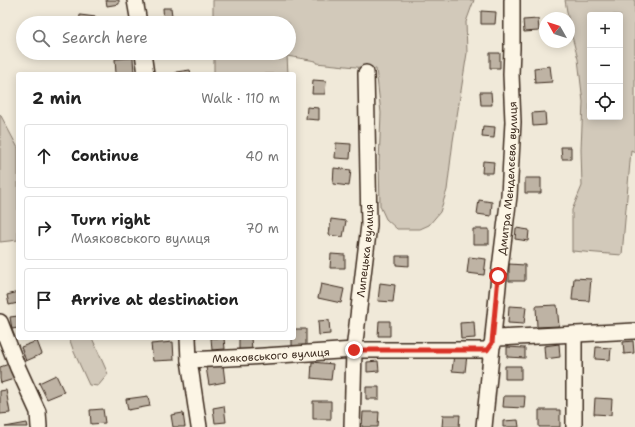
<!DOCTYPE html>
<html lang="en">
<head>
<meta charset="utf-8">
<style>
	body { margin:0; font-family:"Shantell Sans",sans-serif; background:#f2f2f2; color:#222 }
	.controls { position:absolute; right:12px; top:12px; display:grid; overflow:hidden; border-radius:4px; box-shadow:0 2px 10px #0003 }
	.controls button { width:36px; height:36px; display:grid; place-items:center; padding:0; border:0; border-bottom:1px solid #e0e0e0; background:#fff; color:#222; font:20px sans-serif }
	.compass { position:absolute; left:539px; top:12px; width:36px; height:36px; border-radius:50%; background:#fff; box-shadow:0 2px 10px #0003; rotate:309deg }
	.stop { position:absolute; width:12px; height:12px; margin:-9px; border:3px solid #d93025; border-radius:50%; background:#fff }
	.stop.end { background:#d93025; border-color:#fff; box-shadow:0 1px 4px #0008 }
	.list { margin:0; padding:0; list-style:none }
	h2 { display:flex; justify-content:space-between; align-items:center; height:52px; margin:0; padding:0 16px; font-size:17px }
	h2 small { font-size:13px; font-weight:400; color:#767676 }
	.list li { display:grid; grid-template-columns:26px 1fr auto; gap:12px; align-items:center; box-sizing:border-box; height:64px; margin:0 8px 8px; padding:0 8px; border:1px solid #e0e0e0; border-radius:4px }
	.list b { display:block; font-size:15px; white-space:nowrap }
	.list p { margin:0; font-size:13px; white-space:nowrap; color:#767676 }
	.list em { font-size:13px; font-style:normal; color:#767676 }
	.icon { flex:none; width:22px; height:22px; fill:none; stroke:currentColor; stroke-width:2; stroke-linecap:round; stroke-linejoin:round }
	.map { position:relative; flex:none; width:635px; height:427px; overflow:hidden }
	.search { position:absolute; background:#fff; box-shadow:0 2px 10px #0003; left:16px; top:16px; width:280px; height:44px; display:flex; align-items:center; gap:10px; box-sizing:border-box; padding:0 14px; border-radius:22px; color:#767676; font-size:15px }
	.panel { position:absolute; background:#fff; box-shadow:0 2px 10px #0003; left:16px; top:72px; width:280px; height:268px; border-radius:4px }
	.map>svg:first-child { display:block }
</style>
</head>
<body>
<div class="map">
<svg width="635" height="427" viewBox="0 0 635 427">
	<rect width="100%" height="100%" fill="#f0e9d9"/>
	<filter id="ink" filterUnits="userSpaceOnUse"><feTurbulence type="fractalNoise" baseFrequency=".025" numOctaves="2"/><feDisplacementMap in="SourceGraphic" scale="8" xChannelSelector="R" yChannelSelector="G"/><feConvolveMatrix kernelMatrix="1 2 1 2 8 2 1 2 1" color-interpolation-filters="sRGB"/></filter>
	<g filter="url(#ink)">
		<path fill="#d2c9ba" stroke="#867a6c" fill-rule="evenodd" d="M213 0H474L466 22 467 53 453 141 447 190 440 212 429 225 420 229H397L386 219 380 206 379 163 381 113 376 69 316 63V61L287 56 288 74H214V53H289V23H213Z
			M565 0H635V152L631 150 622 255 572 251V210L582 186 581 149 583 102 578 59 570 29ZM590 15H620V117H590Z
			M0 114 18 148V240L0 242Z
			M69 338H92L108 374 98 386 89 385 74 352Z"/>
		<path fill="#beb3a4" stroke="#3b2a1e" d="M106 0H119V4L107 6Z
			M163 8H171L173 23H164Z
			M481 11 496 12 495 24H481Z
			M80 15 96 17V23H79Z
			M538 19 539 31 524 32 523 20Z
			M490 53H500V68H490Z
			M133 58 134 73 116 74 115 59Z
			M550 66 552 82 535 83 534 68Z
			M190 70 191 74H176V72Z
			M313 80 326 81 325 94H312Z
			M480 92H491L492 105H481Z
			M307 107 319 108V120L306 119Z
			M545 112 546 125 533 126 532 113Z
			M483 126 495 127 494 138 482 137Z
			M336 143 351 144 350 159 335 158Z
			M561 147H571V159H562Z
			M483 161 494 162 493 173H482Z
			M334 168 351 170 349 186 333 184Z
			M525 178H541V193H525Z
			M479 200 492 202 491 216 477 214Z
			M331 219 346 221 343 237 329 235Z
			M516 228 529 230 528 241 515 239Z
			M473 229H489V244H473Z
			M331 254 345 255V268H330Z
			M396 256H409V266L396 265Z
			M469 257 486 259 484 275 467 273Z
			M509 264 525 265V281H509Z
			M574 278 591 279 589 301 572 300Z
			M380 283 395 285 393 302 378 301Z
			M321 284 344 289 341 303 318 298Z
			M18 292V303L9 305 7 295Z
			M557 305 559 326 537 327 536 306Z
			M509 306 526 307 524 324 508 323Z
			M18 316V328L12 329 10 317Z
			M329 320 330 334 319 335 318 321Z
			M379 321H390V336H378Z
			M474 322 475 338 461 339 460 323Z
			M294 329H306V346H292V338H294Z
			M211 338H224L225 349 212 350Z
			M239 338H251L252 350H239Z
			M37 341 42 354 26 361 21 347Z
			M633 341 634 353 624 354 623 342Z
			M173 342 174 360 153 361 151 344Z
			M559 344 560 357 545 359 544 346Z
			M507 347 525 348V358L507 357Z
			M596 347 611 348 610 360 595 359Z
			M454 354 467 355 465 372 452 371Z
			M378 361 379 371 367 372V362Z
			M312 362 333 364 331 380 311 378Z
			M9 364 14 379 1 383 0 379V367Z
			M223 365 225 382 209 385 206 367Z
			M505 366H521V379H505Z
			M56 375 64 392 47 399 39 383Z
			M366 387H379V399H366Z
			M6 390 10 413 0 414V391Z
			M148 396 150 406 128 410 126 399Z
			M504 396H525L524 408 503 407Z
			M595 398 612 399 611 415 594 414Z
			M313 401H331V419H313Z
			M224 406 226 422 215 423 213 408Z
			M103 409 105 423 91 424 90 410Z
			M539 410H560V427H539Z
			M363 412H379L378 427H362Z
			M183 413 185 427H173L171 415Z
			M443 415H460L459 427H442Z
			M518 420 519 427H503V421Z
			M27 423 28 427H5Z"/>
		<g fill="none" stroke-linecap="round" stroke-linejoin="round">
			<defs>
				<g id="minor">
					<path d="M135 0 139 23"/>
					<path d="M143 53 146 74"/>
					<path d="M0 322 18 368 38 412 39 427"/>
					<path d="M188 338 189 360 199 427"/>
					<path id="s1" d="M189 360 249 357 354 350H487L498 338 635 331"/>
					<path id="s2" d="M352 427 354 350 369 225 366 73"/>
					<path id="s3" d="M484 427 499 276 509 196 513 122 511 74 512 49V0"/>
					<path d="M574 427V334"/>
				</g>
			</defs>
			<use href="#minor" stroke="#3b2a1e" stroke-width="18"/>
			<use href="#minor" stroke="#fcf5e5" stroke-width="15"/>
		</g>
	</g>
	<g fill="none" stroke-linecap="round" stroke-linejoin="round" filter="url(#ink)">
		<path stroke="#d93025" stroke-width="5" d="M354 350H487L492 343 498 276"/>
	</g>
	<g text-anchor="middle" dominant-baseline="central" stroke-width="3.5" stroke-linejoin="round" paint-order="stroke">
		<g font-size="11" fill="#3b2a1e" stroke="#fcf5e5">
			<text stroke="none"><textPath href="#s3" startOffset="250">Дмитра Менделєєва вулиця</textPath></text>
			<text stroke="none"><textPath href="#s2" startOffset="177">Липецька вулиця</textPath></text>
			<text stroke="none"><textPath href="#s1" startOffset="82">Маяковського вулиця</textPath></text>
		</g>
	</g>
</svg>
<div class="controls">
<button>+</button>
<button>−</button>
<button><svg class="icon" aria-label="locate" viewBox="0 0 24 24"><circle cx="12" cy="12" r="6"/><path d="M12 2v4M12 18v4M2 12h4M18 12h4"/></svg></button>
</div>
<svg class="compass" viewBox="-18 -18 36 36"><path d="M0-13l5 13h-10z" fill="#e53935"/><path d="M0 13l5-13h-10z" fill="#767676"/></svg>
<div class="stop" style="left:498px;top:276px"></div>
<div class="stop end" style="left:354px;top:350px"></div>
<div class="search"><svg class="icon" aria-label="search" viewBox="0 0 24 24"><circle cx="10" cy="10" r="6"/><path d="M15 15l6 6"/></svg>Search here</div>
<section class="panel">
<h2>2 min<small>Walk · 110 m</small></h2>
<ul class="list">
<li><svg class="icon" aria-label="ahead" viewBox="0 0 24 24"><path d="M12 20V5M6 11l6-6 6 6"/></svg><div><b>Continue</b></div><em>40 m</em></li>
<li><svg class="icon" aria-label="right" viewBox="0 0 24 24"><path d="M7 20v-9h11M14 6l5 5-5 5"/></svg><div><b>Turn right</b><p>Маяковського вулиця</p></div><em>70 m</em></li>
<li><svg class="icon" aria-label="arrive" viewBox="0 0 24 24"><path d="M6 21V4h12l-3 4 3 4H6"/></svg><div><b>Arrive at destination</b></div></li>
</ul>
</section>
</div>
</body>
</html>
